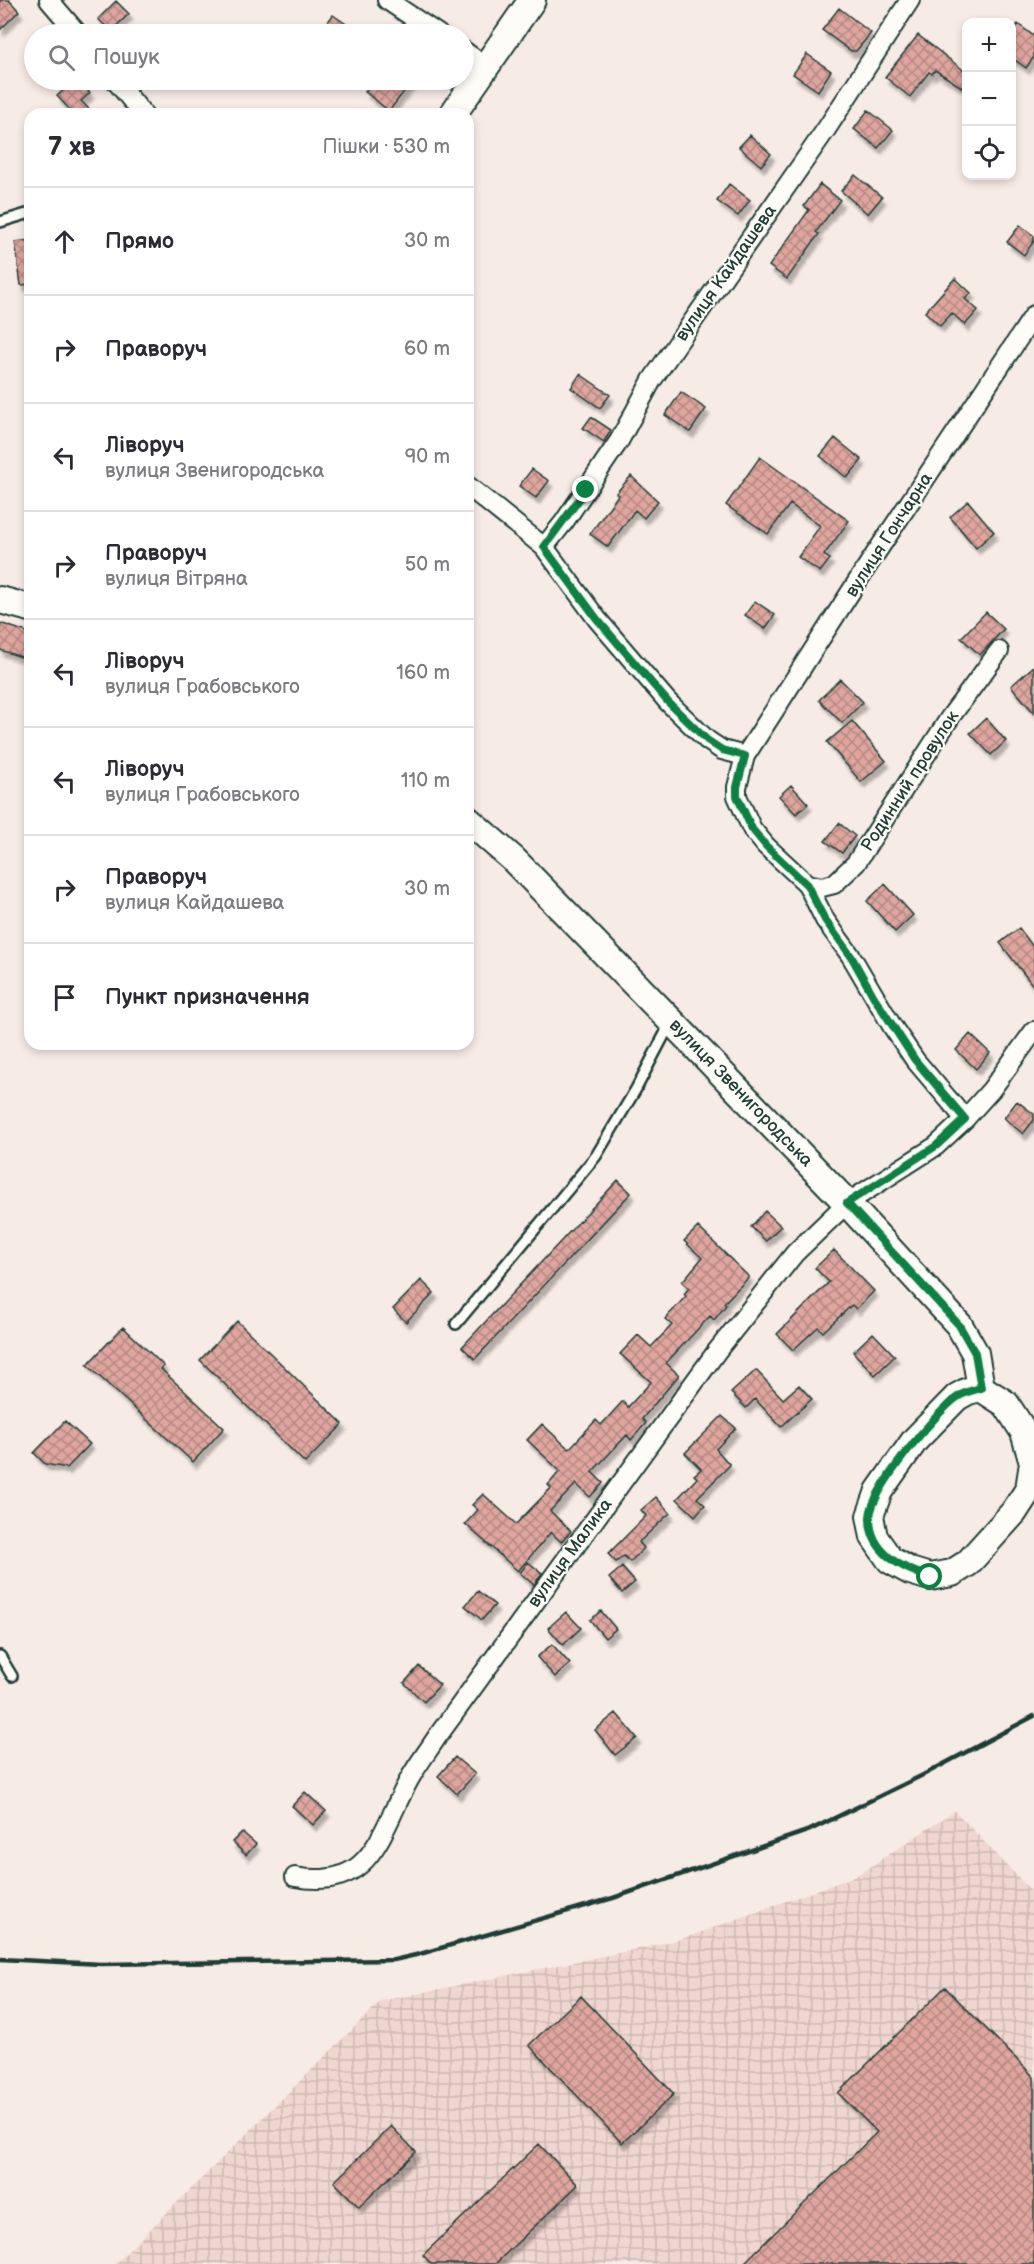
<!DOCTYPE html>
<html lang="uk">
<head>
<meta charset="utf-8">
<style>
	body { margin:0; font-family:"Balsamiq Sans",sans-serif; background:#f2f2f3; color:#2b2b33 }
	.controls { position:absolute; right:18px; top:18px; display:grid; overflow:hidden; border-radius:12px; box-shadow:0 3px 9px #0003 }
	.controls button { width:54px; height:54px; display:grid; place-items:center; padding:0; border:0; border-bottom:2px solid #e1e1e2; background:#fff; color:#2b2b33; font:30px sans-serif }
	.stop { position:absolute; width:18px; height:18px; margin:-14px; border:4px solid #0b8043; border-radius:50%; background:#fff }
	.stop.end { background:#0b8043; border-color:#fff; box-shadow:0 2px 6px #0008 }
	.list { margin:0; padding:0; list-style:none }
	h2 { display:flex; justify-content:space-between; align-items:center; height:78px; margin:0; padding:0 24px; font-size:26px }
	h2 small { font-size:20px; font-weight:400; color:#7c7c81 }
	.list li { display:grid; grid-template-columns:39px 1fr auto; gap:18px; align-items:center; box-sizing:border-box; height:108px; padding:0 24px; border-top:2px solid #e1e1e2 }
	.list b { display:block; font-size:22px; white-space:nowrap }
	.list p { margin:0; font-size:20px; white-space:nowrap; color:#7c7c81 }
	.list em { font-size:20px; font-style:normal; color:#7c7c81 }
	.icon { flex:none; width:33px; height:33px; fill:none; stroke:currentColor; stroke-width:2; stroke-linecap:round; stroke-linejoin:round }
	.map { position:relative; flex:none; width:1034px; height:2264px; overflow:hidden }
	.search { position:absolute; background:#fff; box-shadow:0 3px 9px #0003; left:24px; top:24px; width:450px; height:66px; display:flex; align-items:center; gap:15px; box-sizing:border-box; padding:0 21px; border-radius:33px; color:#7c7c81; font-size:22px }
	.panel { position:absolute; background:#fff; box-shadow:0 3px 9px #0003; left:24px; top:108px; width:450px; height:942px; border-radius:18px }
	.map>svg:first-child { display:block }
</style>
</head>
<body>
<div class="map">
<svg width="1034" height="2264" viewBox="0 0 1034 2264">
	<defs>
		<pattern id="industrial-grid" width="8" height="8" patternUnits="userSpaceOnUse" patternTransform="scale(1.5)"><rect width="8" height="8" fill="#f0d6d0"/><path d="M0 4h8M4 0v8" fill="none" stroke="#cdb9b3"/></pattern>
		<pattern id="building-cross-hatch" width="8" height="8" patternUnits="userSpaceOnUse" patternTransform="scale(1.5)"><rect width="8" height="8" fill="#dfa59e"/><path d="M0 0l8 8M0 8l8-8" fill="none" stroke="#b48882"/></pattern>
		<filter id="shadow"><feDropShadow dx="3.5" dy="6" stdDeviation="1.5" flood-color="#0004"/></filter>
	</defs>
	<rect width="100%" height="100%" fill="#f7ebe5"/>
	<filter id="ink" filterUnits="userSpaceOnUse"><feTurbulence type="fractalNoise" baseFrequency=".0167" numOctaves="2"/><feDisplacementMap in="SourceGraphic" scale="12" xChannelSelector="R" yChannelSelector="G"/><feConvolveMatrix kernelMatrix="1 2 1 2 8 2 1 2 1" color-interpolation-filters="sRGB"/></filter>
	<g filter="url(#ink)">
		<path fill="url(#industrial-grid)" d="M955 1811 1034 1894V2264H115L381 2001 638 1949 685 1938 856 1876Z"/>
		<path fill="url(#building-cross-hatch)" stroke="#1f3d34" stroke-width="1.5" filter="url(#shadow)" d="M0 0H9L19 11 0 30Z
			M116 1 129 14 111 31 98 19Z
			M839 8 871 33 856 51H851L822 30Z
			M333 15 361 34H319Z
			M1018 24 1034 36V57L1026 68 1011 57V33Z
			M918 35 966 72V90L935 70 932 74 929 72 910 97 885 77Z
			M807 54 831 71 818 91 793 74Z
			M74 80H78L90 93 81 101 94 114H74L57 96Z
			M375 80H413L389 111 365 92Z
			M868 110 893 130 878 148 854 129Z
			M750 135 771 154 761 166 739 147Z
			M855 175 882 197 868 214 841 191Z
			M729 184 750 200 738 216 717 201Z
			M820 184 840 200 816 232 819 234 787 279 769 266 809 210 804 206Z
			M1020 225 1034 236V241L1024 255 1007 242Z
			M30 240V284L21 285 15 242Z
			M955 278 971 293 965 299 978 310 965 325 952 313 940 326 925 312Z
			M580 374 610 395 600 408 571 388Z
			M681 392 706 409 690 432 665 415Z
			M591 417 611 430 604 442 583 428Z
			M835 438 862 460 847 478 820 456Z
			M760 457 849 521 824 555 830 559 820 572 798 557 820 526 790 504 768 534 726 505Z
			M532 469 549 481 536 498 519 486Z
			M631 476 658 501 644 518 635 510 608 547 590 534 618 495 616 493Z
			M968 501 994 532 976 548 950 517Z
			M755 601 775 615 765 629 745 615Z
			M986 612 1004 629 980 655 961 638Z
			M0 623 30 633V660L0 650Z
			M1034 666V713L1011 686Z
			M840 679 863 702 842 723 819 700Z
			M986 718 1006 741 991 755 970 733Z
			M852 721 886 761 861 782 827 742Z
			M791 785 808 804 796 814 779 796Z
			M839 823 855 836 842 853 825 841Z
			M885 884 913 915 895 932 867 901Z
			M1019 928 1034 948V987L1000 943Z
			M970 1034 990 1053 976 1069 956 1050Z
			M1017 1101 1034 1114V1120L1023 1134 1004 1118Z
			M618 1180 631 1193 475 1359 462 1347Z
			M765 1211 781 1226 766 1241 751 1227Z
			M698 1227 749 1277 724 1303 726 1305 714 1320 710 1316 666 1363 679 1375 642 1419 646 1423 631 1440 627 1435 592 1472 603 1483 590 1497 576 1484 550 1511 571 1531 561 1542 551 1532 518 1571 465 1524 478 1510 472 1505 483 1494 516 1524 551 1488 548 1485 560 1471 527 1440 542 1424 569 1449 596 1420 601 1425 623 1401 628 1407 651 1382 620 1354 638 1335 651 1347 672 1325 665 1319 686 1296 684 1294 689 1288 682 1282 702 1258 684 1241Z
			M834 1250 874 1291 856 1309 852 1305 823 1332 818 1327 793 1350 777 1334 829 1282 815 1268Z
			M421 1280 434 1293 406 1322 393 1309Z
			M237 1321 343 1424 305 1463 200 1360Z
			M123 1327 164 1366 161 1369 224 1428 193 1462 87 1365Z
			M873 1333 895 1356 875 1375 853 1352Z
			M756 1370 783 1399 799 1385 812 1399 781 1427 755 1399 746 1408 731 1393Z
			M722 1416 736 1428 716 1449 730 1465 697 1498 705 1505 695 1516 677 1499 697 1478 694 1475 701 1469 685 1453Z
			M65 1421 90 1444 67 1468 45 1464 34 1453Z
			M656 1497 670 1513 639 1542 644 1548 630 1562 624 1556 616 1562 608 1554 646 1516 641 1510Z
			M528 1562 542 1573 534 1585 520 1573Z
			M622 1567 635 1582 622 1593 609 1578Z
			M478 1591 495 1605 482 1620 465 1606Z
			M601 1611 616 1629 605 1638 590 1620Z
			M566 1612 581 1628 563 1645 548 1628Z
			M552 1644 570 1664 555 1677 537 1657Z
			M419 1666 440 1685 424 1702 404 1683Z
			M616 1713 637 1738 615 1755 595 1730Z
			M455 1757 475 1774 457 1794 438 1776Z
			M305 1792 326 1811 313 1825 292 1806Z
			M242 1832 256 1844 246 1855 232 1842Z
			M945 1987 1034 2077V2264H743L877 2132 838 2093Z
			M581 1996 674 2094 622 2143 529 2045Z
			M391 2126 416 2152 359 2207 334 2182Z
			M539 2144 578 2185 495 2264H431L423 2255Z"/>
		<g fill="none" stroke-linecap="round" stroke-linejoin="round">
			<defs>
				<path id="lane" d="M0 222 30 213
					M456 1324 596 1156 636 1089 670 1024
					M0 1656 12 1676"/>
				<path id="street" d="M49 0 78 34
					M387 0 438 34
					M464 51 486 67
					M115 80 143 114
					M468 486 544 547 597 619 668 702 707 740 722 750 745 756 737 787V796L752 829 766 846 807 884 825 920 851 956 892 1026 915 1060 965 1119
					M544 547 564 522 619 441 652 380 827 128 910 0
					M745 756 866 568 1034 315
					M807 884 822 887 834 884 856 863 951 716 999 651
					M295 1877C373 1891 379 1834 409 1780 417 1765 428 1751 437 1737L717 1351 795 1253 847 1203 936 1146 965 1119 991 1090 1034 1031"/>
				<path id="secondary" d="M453 114 532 0
					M0 600 30 608
					M468 820 513 859 671 1021 847 1203 959 1325 975 1353 981 1388
					M981 1388 1006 1404 1024 1432 1033 1463 1029 1489 1014 1512 968 1563 952 1573 930 1577 910 1571 890 1560 874 1537 870 1516 879 1491 915 1440 957 1397 968 1391Z"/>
			</defs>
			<use href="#lane" stroke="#1f3d34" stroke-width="14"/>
			<use href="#street" stroke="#1f3d34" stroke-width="22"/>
			<use href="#secondary" stroke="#1f3d34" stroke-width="30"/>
			<use href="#lane" stroke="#fdfcf7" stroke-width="9"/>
			<use href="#street" stroke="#fdfcf7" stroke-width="18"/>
			<use href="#secondary" stroke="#fdfcf7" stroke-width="26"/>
			<path stroke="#1f3d34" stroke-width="4.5" d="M0 1959 101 1964 394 1960 420 1954 613 1898 810 1830 923 1775 1034 1716"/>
		</g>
	</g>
	<g fill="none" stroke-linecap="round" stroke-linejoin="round" filter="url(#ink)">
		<path stroke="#0b8043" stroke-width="8" d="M586 490 544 547 597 619 668 702 707 740 722 750 745 756 737 787V796L752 829 766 846 807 885 825 920 851 956 874 997 915 1060 965 1119 936 1146 847 1203 959 1325 975 1353 981 1388C973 1390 966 1392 959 1396 936 1411 871 1490 870 1517 869 1552 902 1569 930 1577"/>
	</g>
	<g text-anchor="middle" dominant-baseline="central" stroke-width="4.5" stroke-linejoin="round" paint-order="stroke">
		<g font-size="18" fill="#1f3d34" stroke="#fdfcf7">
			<text transform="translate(726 273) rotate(-55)">вулиця Кайдашева</text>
			<text transform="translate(889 535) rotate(-57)">вулиця Гончарна</text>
			<text transform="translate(910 781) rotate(-57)">Родинний провулок</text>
			<text transform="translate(741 1093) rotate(46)">вулиця Звенигородська</text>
			<text transform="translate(570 1553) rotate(-54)">вулиця Малика</text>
		</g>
	</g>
</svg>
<div class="controls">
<button>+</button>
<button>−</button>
<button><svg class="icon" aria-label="locate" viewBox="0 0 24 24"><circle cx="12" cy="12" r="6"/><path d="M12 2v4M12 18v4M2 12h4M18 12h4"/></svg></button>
</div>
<div class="stop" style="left:930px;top:1577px"></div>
<div class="stop end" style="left:586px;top:490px"></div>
<div class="search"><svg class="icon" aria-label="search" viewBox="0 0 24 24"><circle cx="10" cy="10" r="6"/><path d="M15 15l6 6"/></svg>Пошук</div>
<section class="panel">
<h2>7 хв<small>Пішки · 530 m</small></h2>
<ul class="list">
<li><svg class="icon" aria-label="ahead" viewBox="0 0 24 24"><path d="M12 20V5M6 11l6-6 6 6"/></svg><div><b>Прямо</b></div><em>30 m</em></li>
<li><svg class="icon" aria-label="right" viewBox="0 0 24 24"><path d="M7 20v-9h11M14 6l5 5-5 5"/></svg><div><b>Праворуч</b></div><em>60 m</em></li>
<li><svg class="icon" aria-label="left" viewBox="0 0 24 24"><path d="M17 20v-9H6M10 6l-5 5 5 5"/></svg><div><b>Ліворуч</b><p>вулиця Звенигородська</p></div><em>90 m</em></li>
<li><svg class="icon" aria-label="right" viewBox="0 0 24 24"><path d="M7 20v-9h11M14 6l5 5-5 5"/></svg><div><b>Праворуч</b><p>вулиця Вітряна</p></div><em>50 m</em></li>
<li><svg class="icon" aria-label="left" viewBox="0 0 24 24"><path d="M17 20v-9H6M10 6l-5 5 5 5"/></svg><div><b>Ліворуч</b><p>вулиця Грабовського</p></div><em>160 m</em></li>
<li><svg class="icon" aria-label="left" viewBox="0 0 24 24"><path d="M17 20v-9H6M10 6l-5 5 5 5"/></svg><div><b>Ліворуч</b><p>вулиця Грабовського</p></div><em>110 m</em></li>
<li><svg class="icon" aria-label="right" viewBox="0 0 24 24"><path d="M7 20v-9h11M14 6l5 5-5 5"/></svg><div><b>Праворуч</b><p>вулиця Кайдашева</p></div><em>30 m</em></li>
<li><svg class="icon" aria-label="arrive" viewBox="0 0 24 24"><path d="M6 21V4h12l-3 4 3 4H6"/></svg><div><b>Пункт призначення</b></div></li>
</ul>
</section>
</div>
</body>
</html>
